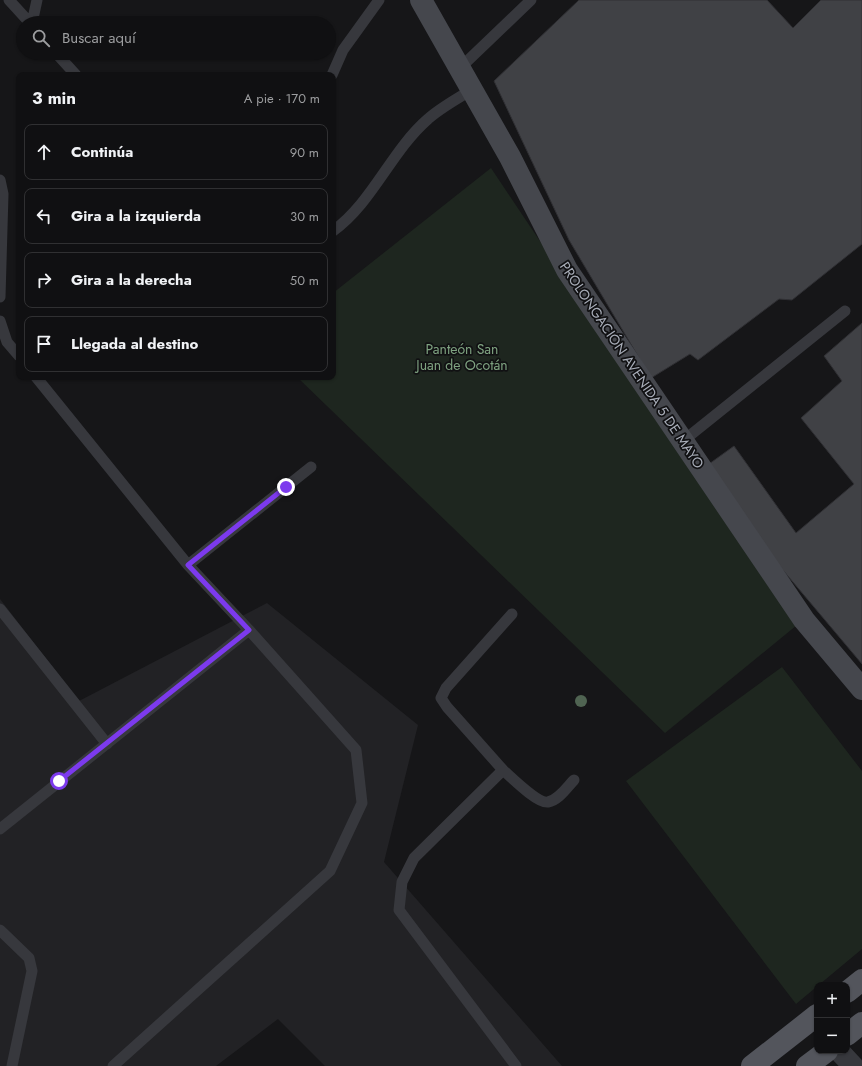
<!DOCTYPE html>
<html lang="es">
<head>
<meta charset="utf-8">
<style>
	body { margin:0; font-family:Jost,sans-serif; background:#19191b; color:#f1f3f6 }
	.controls { position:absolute; right:12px; bottom:12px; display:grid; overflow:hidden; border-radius:8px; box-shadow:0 1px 3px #0004 }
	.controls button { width:36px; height:36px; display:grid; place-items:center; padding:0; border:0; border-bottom:1px solid #303032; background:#101012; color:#f1f3f6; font:20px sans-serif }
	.stop { position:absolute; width:12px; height:12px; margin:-9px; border:3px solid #7c3aed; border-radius:50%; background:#fff }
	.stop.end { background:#7c3aed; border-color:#fff; box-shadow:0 1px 4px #0008 }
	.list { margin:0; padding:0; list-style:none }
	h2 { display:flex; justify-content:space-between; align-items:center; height:52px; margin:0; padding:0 16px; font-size:17px }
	h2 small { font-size:13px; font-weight:400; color:#9c9d9f }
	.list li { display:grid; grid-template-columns:26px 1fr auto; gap:12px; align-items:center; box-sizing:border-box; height:56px; margin:0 8px 8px; padding:0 8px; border:1px solid #303032; border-radius:8px }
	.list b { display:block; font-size:15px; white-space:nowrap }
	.list em { font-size:13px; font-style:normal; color:#9c9d9f }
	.icon { flex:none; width:22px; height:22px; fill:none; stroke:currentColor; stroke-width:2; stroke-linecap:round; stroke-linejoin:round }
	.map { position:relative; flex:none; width:862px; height:1066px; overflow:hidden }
	.search { position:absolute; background:#101012; box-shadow:0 1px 3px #0004; left:16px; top:16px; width:320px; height:44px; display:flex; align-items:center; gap:10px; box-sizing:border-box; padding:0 14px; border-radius:22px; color:#9c9d9f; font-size:15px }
	.panel { position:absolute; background:#101012; box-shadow:0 1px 3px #0004; left:16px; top:72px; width:320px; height:308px; border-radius:8px }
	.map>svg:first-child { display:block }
</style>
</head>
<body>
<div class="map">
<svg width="862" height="1066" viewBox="0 0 862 1066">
	<rect width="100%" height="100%" fill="#161618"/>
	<path fill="#222225" d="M0 599 79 701 267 603 418 725 384 862 562 1066H325L278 1019 216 1066H0Z"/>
	<path fill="#1e261f" d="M491 168 797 625 665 733 297 377H333V293Z
		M782 667 862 771V949L796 1004 626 781Z"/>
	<path fill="#404145" stroke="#303034" d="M579 0H767L793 28 821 0H862V244L792 300 779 299 698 360 690 354 651 378 569 240 494 81Z
		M862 323V664L771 556 709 464 734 446 796 533 854 484 801 418 842 381 824 356Z"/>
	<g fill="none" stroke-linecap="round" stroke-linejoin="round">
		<path stroke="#37383d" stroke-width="11" d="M9 0 30 23
			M32 23 37 0
			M56 53 76 75
			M459 69 531 0
			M332 75 343 50 379 0
			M0 180 3 194 0 297
			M333 231C373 202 391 151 428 119 440 108 457 99 471 90
			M0 321 7 342 19 356
			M36 377 188 565 249 630 356 750 362 803 330 871 113 1066
			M683 441 845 311
			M188 565 311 467
			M0 609 107 744
			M512 614 446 688 441 698 447 707 503 770 414 858 402 882 399 910 516 1066
			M503 770C512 778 538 804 548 802 559 800 567 787 574 780
			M0 829 249 630
			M0 930 29 958 32 971 12 1066"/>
		<path stroke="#37383d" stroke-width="21" d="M839 1051 853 1066"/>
		<path stroke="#45474d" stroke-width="22" d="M421 0 510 157 567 270 804 620 862 689"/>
		<path stroke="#53555c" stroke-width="22" d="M847 992 862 980
			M847 1035 862 1023
			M752 1066 817 1015
			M807 1066 827 1051"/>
	</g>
	<circle fill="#506452" cx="581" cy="701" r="6"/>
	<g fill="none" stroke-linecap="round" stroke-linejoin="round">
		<path stroke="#7c3aed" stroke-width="5" d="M59 781 249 630 188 565 286 487"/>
	</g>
	<g text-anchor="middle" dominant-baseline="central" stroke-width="3.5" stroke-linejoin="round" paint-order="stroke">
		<g font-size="14" fill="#7fa381" stroke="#111113">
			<text x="462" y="349">Panteón San<tspan x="462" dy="16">Juan de Ocotán</tspan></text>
		</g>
		<g font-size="14" fill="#a8adb8" stroke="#111113">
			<text transform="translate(632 365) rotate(56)">PROLONGACIÓN AVENIDA 5 DE MAYO</text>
		</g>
	</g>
</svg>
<div class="controls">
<button>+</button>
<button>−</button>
</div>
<div class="stop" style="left:59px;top:781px"></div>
<div class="stop end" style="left:286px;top:487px"></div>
<div class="search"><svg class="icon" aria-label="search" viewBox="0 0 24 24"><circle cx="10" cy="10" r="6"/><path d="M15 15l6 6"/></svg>Buscar aquí</div>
<section class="panel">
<h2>3 min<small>A pie · 170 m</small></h2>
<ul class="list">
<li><svg class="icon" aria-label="ahead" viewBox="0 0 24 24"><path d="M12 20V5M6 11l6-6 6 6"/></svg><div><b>Continúa</b></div><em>90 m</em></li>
<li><svg class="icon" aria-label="left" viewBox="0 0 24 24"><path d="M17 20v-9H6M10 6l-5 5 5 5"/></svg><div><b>Gira a la izquierda</b></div><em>30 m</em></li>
<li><svg class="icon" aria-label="right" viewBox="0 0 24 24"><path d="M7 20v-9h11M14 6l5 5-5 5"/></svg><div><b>Gira a la derecha</b></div><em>50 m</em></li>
<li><svg class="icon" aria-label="arrive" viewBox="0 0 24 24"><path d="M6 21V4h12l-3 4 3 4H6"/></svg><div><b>Llegada al destino</b></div></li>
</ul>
</section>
</div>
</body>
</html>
